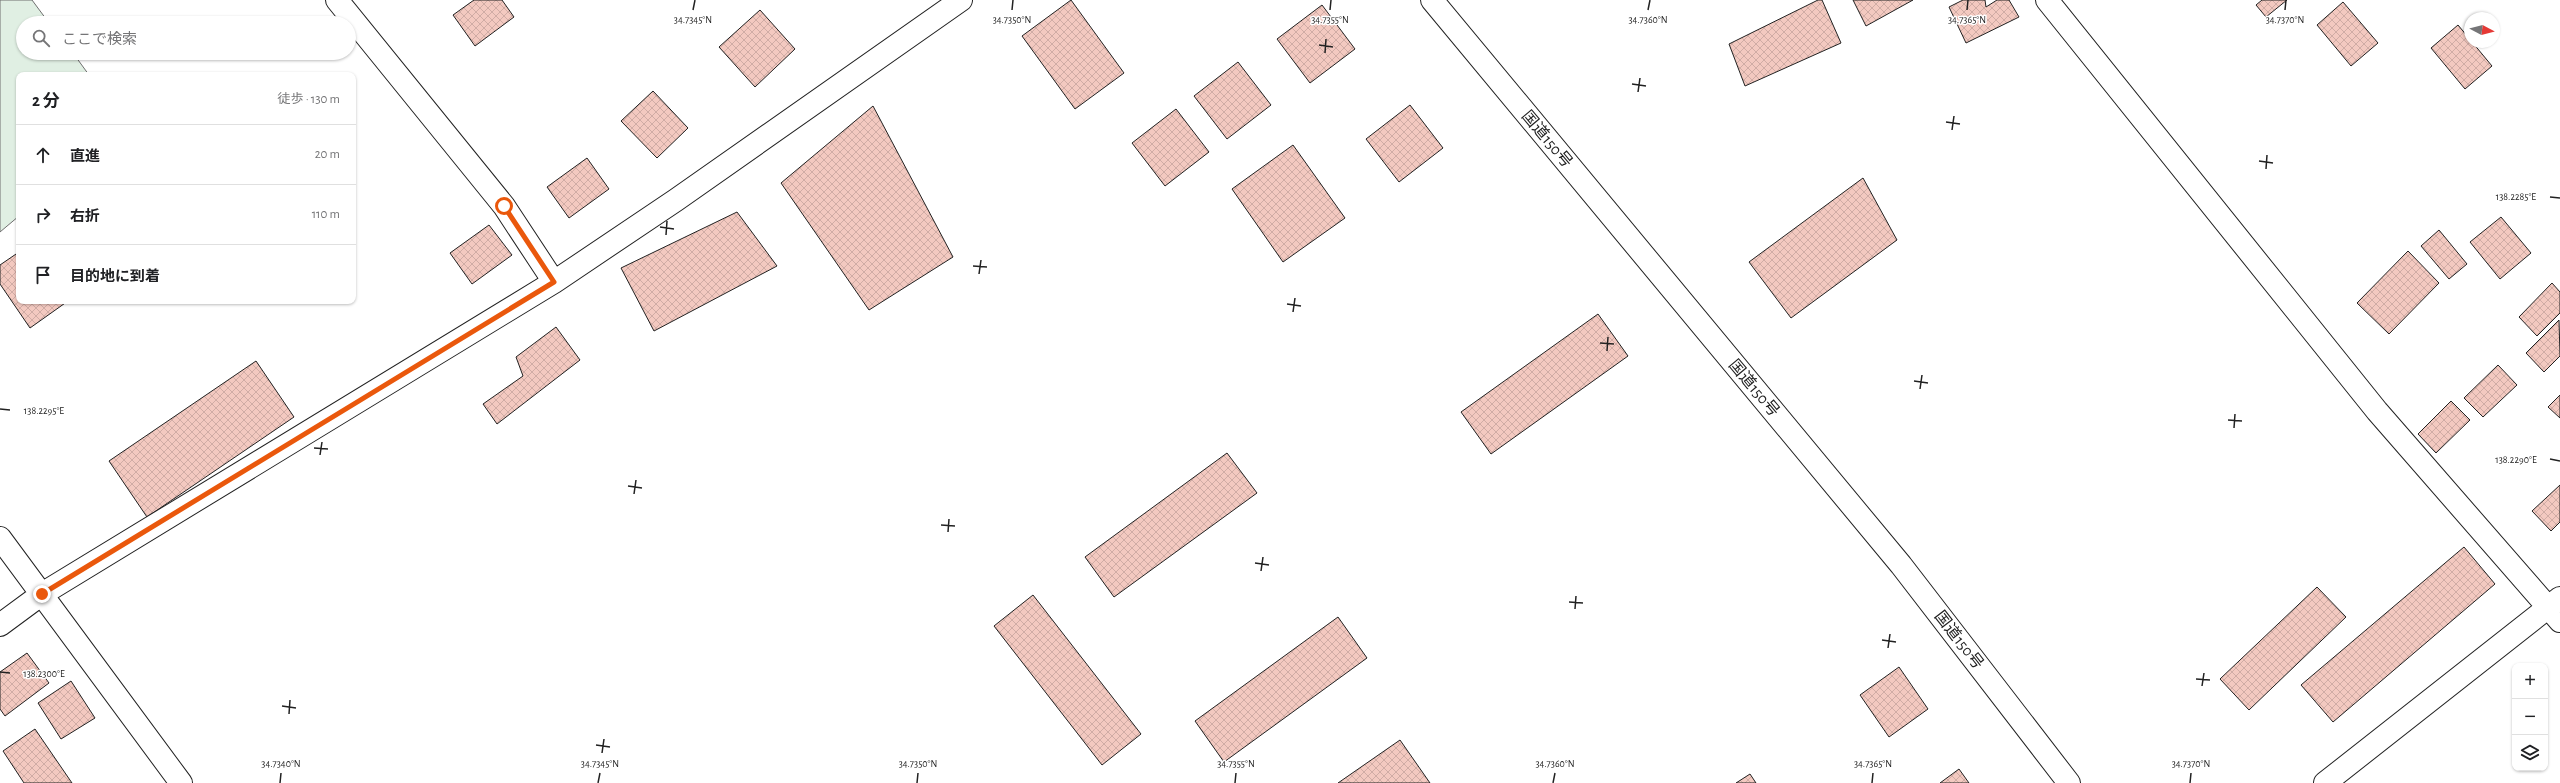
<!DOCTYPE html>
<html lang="ja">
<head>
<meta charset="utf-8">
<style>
	body { margin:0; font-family:"Alegreya Sans","Noto Sans JP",sans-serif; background:#f2f2f2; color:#202124 }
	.controls { position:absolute; right:12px; bottom:12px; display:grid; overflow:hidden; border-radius:8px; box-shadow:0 1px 3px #0004 }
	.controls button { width:36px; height:36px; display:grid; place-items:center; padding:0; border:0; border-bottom:1px solid #e0e0e0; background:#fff; color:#202124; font:20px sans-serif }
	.compass { position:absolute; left:2464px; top:12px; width:36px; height:36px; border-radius:50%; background:#fff; box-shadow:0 1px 3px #0004; rotate:97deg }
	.stop { position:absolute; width:12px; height:12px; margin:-9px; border:3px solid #ea580c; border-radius:50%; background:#fff }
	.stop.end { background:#ea580c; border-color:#fff; box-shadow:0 1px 4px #0008 }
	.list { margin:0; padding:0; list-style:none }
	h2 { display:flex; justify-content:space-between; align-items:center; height:52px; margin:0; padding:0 16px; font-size:17px }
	h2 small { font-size:13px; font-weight:400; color:#757577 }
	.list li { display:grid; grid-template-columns:26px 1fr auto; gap:12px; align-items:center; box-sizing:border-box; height:60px; padding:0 16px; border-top:1px solid #e0e0e0 }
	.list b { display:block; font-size:15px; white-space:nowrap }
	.list em { font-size:13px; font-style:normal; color:#757577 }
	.icon { flex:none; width:22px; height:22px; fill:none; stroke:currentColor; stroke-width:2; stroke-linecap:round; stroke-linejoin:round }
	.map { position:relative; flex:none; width:2560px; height:783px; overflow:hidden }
	.search { position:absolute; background:#fff; box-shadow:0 1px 3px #0004; left:16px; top:16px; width:340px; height:44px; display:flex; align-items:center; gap:10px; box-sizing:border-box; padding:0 14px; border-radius:22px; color:#757577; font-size:15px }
	.panel { position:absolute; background:#fff; box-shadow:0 1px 3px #0004; left:16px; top:72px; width:340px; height:232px; border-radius:8px }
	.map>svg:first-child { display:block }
</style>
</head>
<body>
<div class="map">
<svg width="2560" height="783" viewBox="0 0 2560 783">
	<defs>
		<pattern id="building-cross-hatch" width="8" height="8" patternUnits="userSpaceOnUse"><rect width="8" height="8" fill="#f3c9c0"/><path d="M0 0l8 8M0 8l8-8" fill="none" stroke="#d0aca5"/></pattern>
	</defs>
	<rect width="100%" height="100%" fill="#fff"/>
	<path fill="#e0efe3" stroke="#6f6f6f" d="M0 0H32L49 23H23V53H73L89 75H19V216L0 232Z"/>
	<path fill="url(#building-cross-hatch)" stroke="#222" d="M474 0H502L514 17 475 46 453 15Z
		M1071 0 1124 73 1075 109 1022 36Z
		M1818 0H1822L1841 43 1745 86 1729 44Z
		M1853 0H1913L1866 26Z
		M1963 0H1985L1986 7 1997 0H2009L2019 17 1966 43 1949 7Z
		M2262 0H2287L2266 17 2256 5Z
		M2343 2 2378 43 2351 66 2317 25Z
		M1322 5 1355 49 1310 83 1277 39Z
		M760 10 795 49 755 87 719 47Z
		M2458 25 2492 66 2465 89 2431 48Z
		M1238 62 1271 105 1227 139 1194 96Z
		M653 91 688 128 657 158 621 121Z
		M1410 105 1443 148 1399 182 1366 139Z
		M873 106 953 257 869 310 781 183Z
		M1176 109 1209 152 1165 186 1132 143Z
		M1293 145 1345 218 1283 262 1232 189Z
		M587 158 609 189 569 218 547 187Z
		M1863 178 1897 240 1791 318 1749 262Z
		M737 212 777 266 654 331 621 268Z
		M2501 217 2531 253 2500 279 2470 242Z
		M489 225 512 255 472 284 450 253Z
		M2439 230 2467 264 2449 279 2421 246Z
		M2408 251 2439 283 2389 334 2357 303Z
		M19 252V301H68L30 328 0 284V265Z
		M2552 283 2560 292V313L2537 336 2519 317Z
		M1598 314 1628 356 1491 454 1461 412Z
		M2559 320 2560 356 2544 372 2526 353Z
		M556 327 580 360 497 424 483 404 523 376 516 357Z
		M256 361 294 417 147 517 109 461Z
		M2498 365 2517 385 2483 417 2464 398Z
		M2560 395V418L2548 407Z
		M2451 401 2470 420 2436 453 2418 434Z
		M1227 453 1257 493 1114 597 1085 557Z
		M2560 485V522L2551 531 2532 511Z
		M2464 547 2495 584 2333 722 2301 685Z
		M2317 587 2346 617 2249 710 2220 679Z
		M1033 595 1141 734 1102 765 994 626Z
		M1338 617 1367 658 1224 762 1195 721Z
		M27 653 49 683 5 716 0 709V672Z
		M1899 667 1928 709 1889 737 1860 695Z
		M71 681 95 718 61 739 38 703Z
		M35 729 72 783H24L3 751Z
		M1400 740 1430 783H1338Z
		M1959 769 1969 783H1940Z
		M1750 774 1756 783H1736Z"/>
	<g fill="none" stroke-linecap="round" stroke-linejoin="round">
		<defs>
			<path id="minor" d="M337 0 504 206 554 282
				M2047 0 2377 411 2560 621
				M0 538 181 783
				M0 625 42 594 554 282 676 200 961 0
				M2325 783 2560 598"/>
			<path id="trunk" d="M1432 0 1901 565 2069 783"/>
		</defs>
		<use href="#minor" stroke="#222" stroke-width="24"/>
		<use href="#trunk" stroke="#222" stroke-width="24"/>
		<use href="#minor" stroke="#fff" stroke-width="22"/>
		<use href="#trunk" stroke="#fff" stroke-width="22"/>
	</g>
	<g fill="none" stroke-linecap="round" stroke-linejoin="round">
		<path stroke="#ea580c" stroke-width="5" d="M42 594 554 282 504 206"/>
	</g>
	<path fill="none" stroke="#222" stroke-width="1.5" d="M693 10 695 0M1012 10 1013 0M1330 10 1331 0M1648 10 1650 0M1967 10 1968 0M2285 10 2286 0M1319 45 1333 47M1325 53 1326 39M1632 84 1646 86M1638 92 1640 78M1946 122 1960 124M1952 130 1954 116M2259 161 2273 163M2266 169 2267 155M2550 197 2560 198M660 227 674 229M666 235 667 221M973 266 987 267M979 274 981 260M1287 304 1301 306M1293 312 1295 298M1600 343 1614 344M1607 351 1608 337M1914 381 1928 383M1920 389 1922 375M0 409 10 410M2228 420 2242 421M2234 428 2235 414M314 448 328 449M320 455 322 442M2550 459 2560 461M628 486 642 488M634 494 636 480M941 525 955 526M948 532 949 519M1255 563 1269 565M1261 571 1263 557M1569 602 1583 603M1575 609 1576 596M1882 640 1896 642M1888 648 1890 634M0 672 10 673M2196 679 2210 680M2202 686 2204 673M282 706 296 708M289 714 290 700M596 745 610 747M602 753 604 739M280 783 281 773M598 783 600 773M917 783 918 773M1235 783 1236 773M1553 783 1555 773M1872 783 1873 773M2190 783 2191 773"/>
	<g text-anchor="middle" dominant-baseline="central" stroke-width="3" stroke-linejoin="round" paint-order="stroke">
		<g font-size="16" fill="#222" stroke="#fff">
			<text transform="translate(1547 139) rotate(50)">国道150号</text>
			<text transform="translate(1754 388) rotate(50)">国道150号</text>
			<text transform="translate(1959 640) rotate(52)">国道150号</text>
		</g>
	</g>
	<g font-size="10" text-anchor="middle" fill="#222" stroke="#fff" stroke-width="3" stroke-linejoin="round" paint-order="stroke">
		<text x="693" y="23">34.7345°N</text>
		<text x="1012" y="23">34.7350°N</text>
		<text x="1330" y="23">34.7355°N</text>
		<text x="1648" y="23">34.7360°N</text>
		<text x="1967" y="23">34.7365°N</text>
		<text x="2285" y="23">34.7370°N</text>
		<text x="2516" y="200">138.2285°E</text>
		<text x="44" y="414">138.2295°E</text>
		<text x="2516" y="463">138.2290°E</text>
		<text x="44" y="677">138.2300°E</text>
		<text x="281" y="767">34.7340°N</text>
		<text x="600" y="767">34.7345°N</text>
		<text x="918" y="767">34.7350°N</text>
		<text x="1236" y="767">34.7355°N</text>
		<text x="1555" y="767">34.7360°N</text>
		<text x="1873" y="767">34.7365°N</text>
		<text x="2191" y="767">34.7370°N</text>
	</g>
</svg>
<div class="controls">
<button>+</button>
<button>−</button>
<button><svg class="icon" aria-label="layers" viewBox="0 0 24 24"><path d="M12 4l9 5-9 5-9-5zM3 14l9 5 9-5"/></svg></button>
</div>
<svg class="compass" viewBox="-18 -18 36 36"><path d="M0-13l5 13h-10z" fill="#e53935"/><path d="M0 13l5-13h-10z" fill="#757577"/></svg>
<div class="stop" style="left:504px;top:206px"></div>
<div class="stop end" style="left:42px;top:594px"></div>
<div class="search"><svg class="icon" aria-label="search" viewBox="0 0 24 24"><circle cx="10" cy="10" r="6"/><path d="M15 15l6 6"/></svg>ここで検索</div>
<section class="panel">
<h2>2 分<small>徒歩 · 130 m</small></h2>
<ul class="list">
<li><svg class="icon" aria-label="ahead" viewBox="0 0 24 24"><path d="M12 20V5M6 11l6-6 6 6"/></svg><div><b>直進</b></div><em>20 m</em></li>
<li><svg class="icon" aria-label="right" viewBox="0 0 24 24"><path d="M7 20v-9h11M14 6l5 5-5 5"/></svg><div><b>右折</b></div><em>110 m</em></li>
<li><svg class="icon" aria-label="arrive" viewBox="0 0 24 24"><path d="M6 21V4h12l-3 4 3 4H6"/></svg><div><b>目的地に到着</b></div></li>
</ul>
</section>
</div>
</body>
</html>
